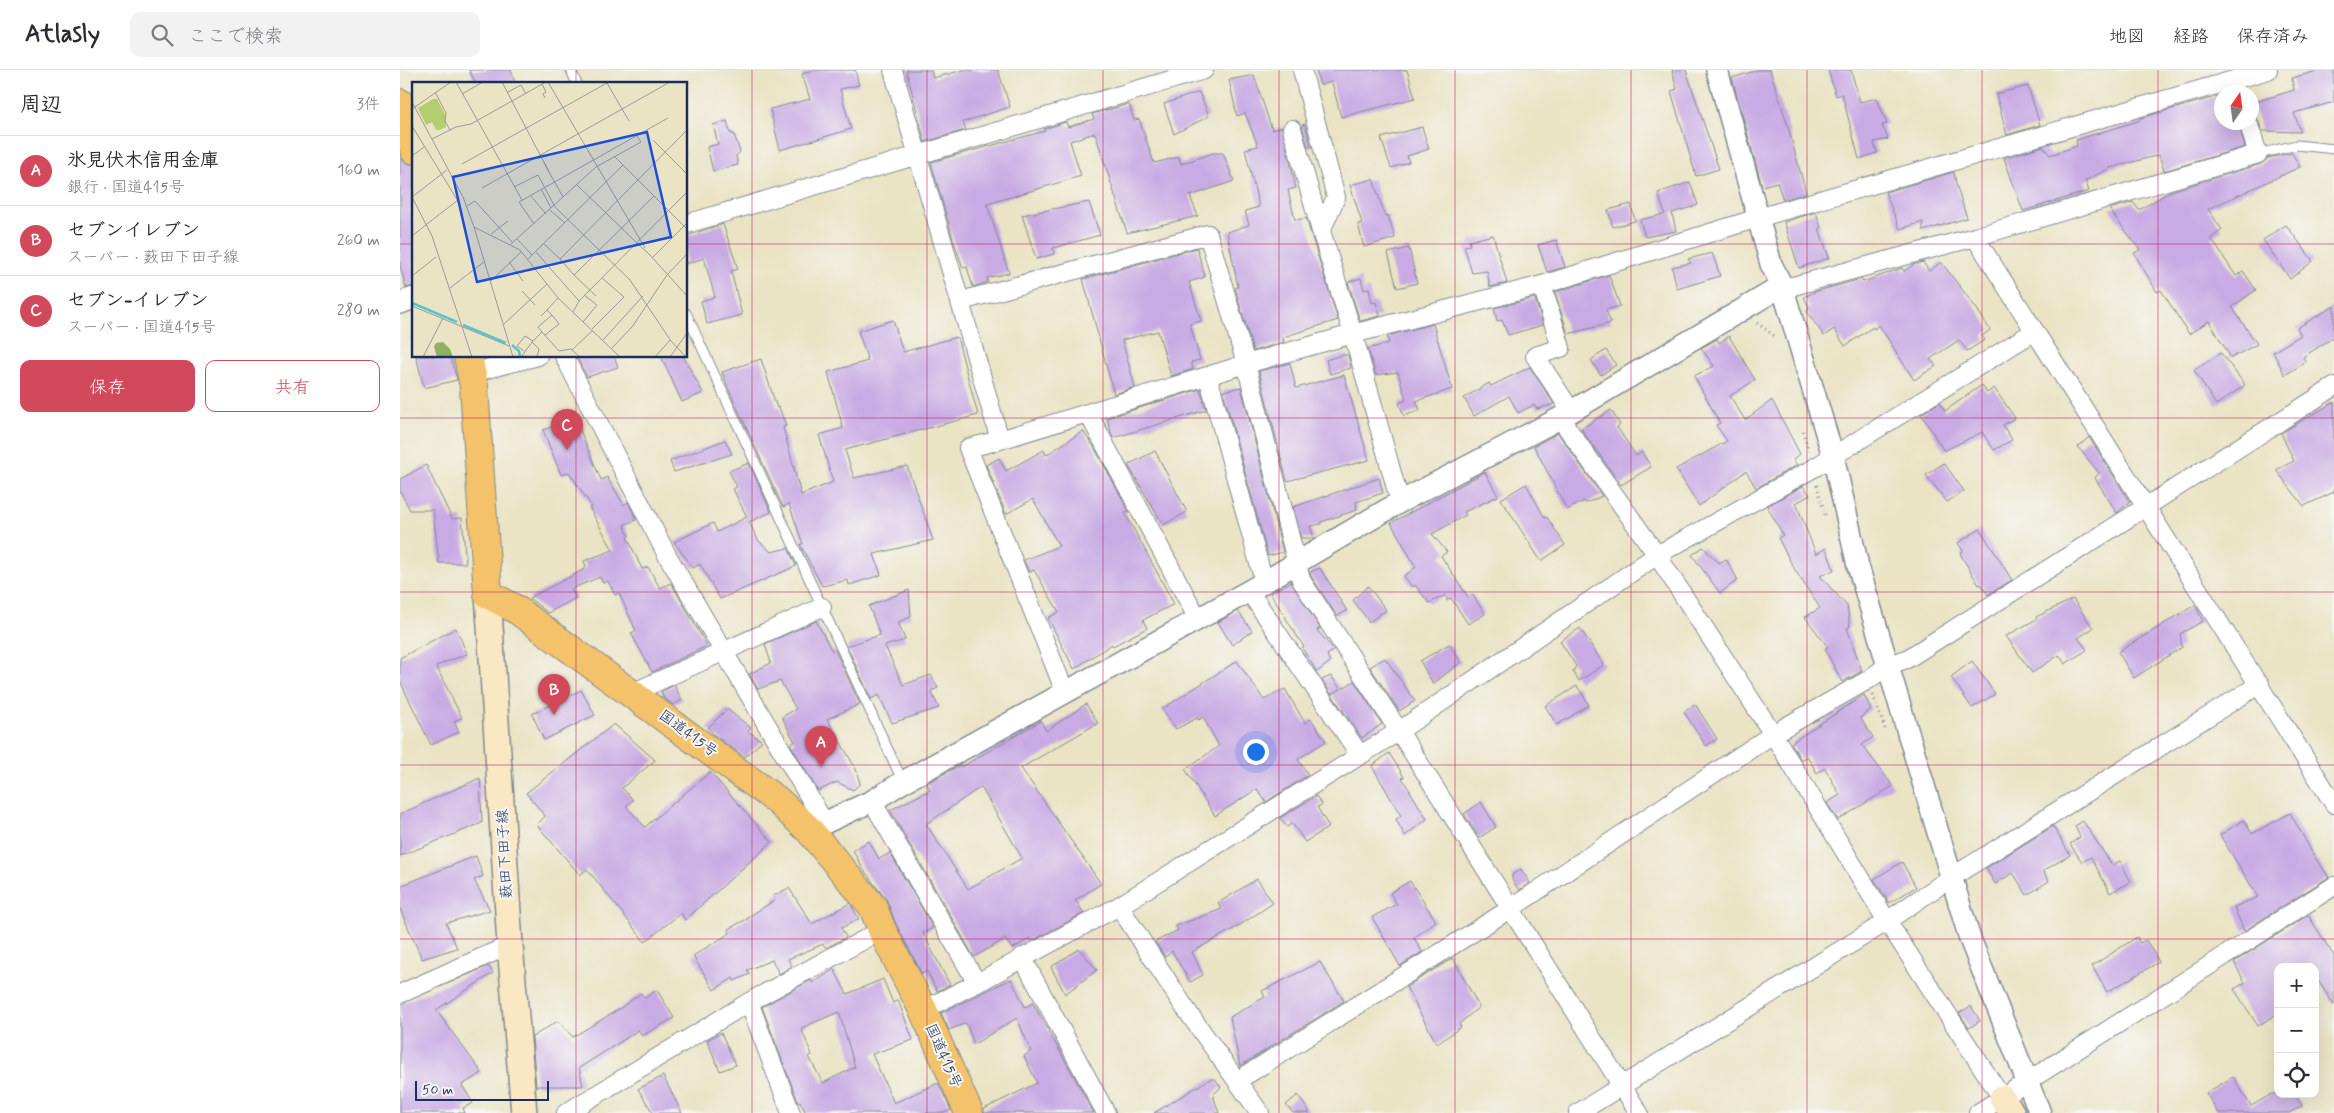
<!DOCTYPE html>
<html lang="ja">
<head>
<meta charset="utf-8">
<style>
	body { margin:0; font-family:Mynerve,"Klee One",sans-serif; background:#f2f2f3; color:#2b2b33 }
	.controls { position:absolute; right:15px; bottom:15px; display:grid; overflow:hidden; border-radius:10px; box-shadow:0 5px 20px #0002 }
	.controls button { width:45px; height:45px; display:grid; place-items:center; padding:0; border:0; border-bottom:1px solid #e1e1e2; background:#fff; color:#2b2b33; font:25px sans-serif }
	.compass { position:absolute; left:1814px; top:15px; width:45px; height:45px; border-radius:50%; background:#fff; box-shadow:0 5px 20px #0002; rotate:13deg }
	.scale { position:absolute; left:15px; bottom:12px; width:134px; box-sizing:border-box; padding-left:5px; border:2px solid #1b2f5e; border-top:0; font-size:14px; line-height:18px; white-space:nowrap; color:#1b2f5e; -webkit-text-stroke:4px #f6f6f2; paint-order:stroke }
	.you { position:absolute; left:855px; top:681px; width:18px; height:18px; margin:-12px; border:4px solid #fff; border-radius:50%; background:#1a73e8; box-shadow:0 0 0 8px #1a73e833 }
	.badge { display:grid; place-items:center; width:32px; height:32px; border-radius:50%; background:#d1495b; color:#fff; font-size:16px; font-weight:700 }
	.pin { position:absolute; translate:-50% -41px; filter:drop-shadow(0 1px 2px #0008) }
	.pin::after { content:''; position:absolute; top:26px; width:18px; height:15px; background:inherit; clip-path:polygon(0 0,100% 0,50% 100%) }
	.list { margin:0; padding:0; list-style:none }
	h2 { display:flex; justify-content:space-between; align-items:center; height:65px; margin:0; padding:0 20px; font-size:21px }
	h2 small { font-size:16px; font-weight:400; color:#7c7c81 }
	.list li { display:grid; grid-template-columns:32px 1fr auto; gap:15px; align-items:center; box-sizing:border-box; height:70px; padding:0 20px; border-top:1px solid #e1e1e2 }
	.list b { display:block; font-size:19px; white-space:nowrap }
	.list p { margin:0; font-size:16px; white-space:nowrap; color:#7c7c81 }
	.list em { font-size:16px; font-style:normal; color:#7c7c81 }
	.actions { display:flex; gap:10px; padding:15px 20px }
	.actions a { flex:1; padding:11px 0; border:1px solid #d1495b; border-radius:10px; text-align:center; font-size:18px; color:#d1495b }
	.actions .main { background:#d1495b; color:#fff }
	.icon { flex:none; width:28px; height:28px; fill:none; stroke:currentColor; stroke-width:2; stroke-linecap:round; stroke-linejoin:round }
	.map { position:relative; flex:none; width:1934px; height:1043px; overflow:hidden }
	header { display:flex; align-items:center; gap:30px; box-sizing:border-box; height:70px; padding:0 25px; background:#fff; border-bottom:1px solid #e1e1e2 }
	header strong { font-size:24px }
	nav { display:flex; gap:28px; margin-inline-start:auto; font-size:18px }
	.search { width:350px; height:45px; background:#f2f2f3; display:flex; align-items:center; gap:12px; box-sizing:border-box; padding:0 18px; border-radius:10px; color:#7c7c81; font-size:19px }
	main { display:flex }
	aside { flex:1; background:#fff }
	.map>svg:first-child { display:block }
</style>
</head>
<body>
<header>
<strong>Atlasly</strong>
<div class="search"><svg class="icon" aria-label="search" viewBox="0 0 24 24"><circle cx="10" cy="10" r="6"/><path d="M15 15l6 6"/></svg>ここで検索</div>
<nav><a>地図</a><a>経路</a><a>保存済み</a></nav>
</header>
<main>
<aside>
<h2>周辺<small>3件</small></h2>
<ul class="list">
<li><span class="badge">A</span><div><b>氷見伏木信用金庫</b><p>銀行 · 国道415号</p></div><em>160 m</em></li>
<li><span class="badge">B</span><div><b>セブンイレブン</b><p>スーパー · 薮田下田子線</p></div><em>260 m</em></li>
<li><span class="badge">C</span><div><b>セブン-イレブン</b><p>スーパー · 国道415号</p></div><em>280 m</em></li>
</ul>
<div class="actions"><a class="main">保存</a><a>共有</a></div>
</aside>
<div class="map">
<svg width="1934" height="1043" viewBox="0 0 1934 1043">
	<rect width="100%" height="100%" fill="#f6f6f2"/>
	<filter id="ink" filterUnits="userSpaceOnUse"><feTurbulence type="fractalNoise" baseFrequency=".02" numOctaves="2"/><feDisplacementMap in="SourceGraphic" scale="10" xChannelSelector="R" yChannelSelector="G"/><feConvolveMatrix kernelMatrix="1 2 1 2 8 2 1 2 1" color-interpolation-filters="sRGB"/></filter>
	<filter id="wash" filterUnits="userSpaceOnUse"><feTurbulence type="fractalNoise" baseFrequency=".0096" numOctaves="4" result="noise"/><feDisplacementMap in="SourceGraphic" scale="20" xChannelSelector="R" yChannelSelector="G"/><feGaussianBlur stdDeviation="1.12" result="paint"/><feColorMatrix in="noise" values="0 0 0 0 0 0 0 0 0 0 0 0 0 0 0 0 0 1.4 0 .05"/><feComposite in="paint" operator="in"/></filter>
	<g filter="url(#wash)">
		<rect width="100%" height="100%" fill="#eae3c4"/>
		<g id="blocks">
			<path fill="#c8aae4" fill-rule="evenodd" d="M69 0H111L115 14H76Z
				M415 0H455L459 15 440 19 451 59 380 80 370 39 410 29 402 4Z
				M506 0H531L533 8 564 0H598L610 37 563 52 566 60 525 72Z
				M916 0H1007L1015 28 941 47 932 12 920 15Z
				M1272 0H1286L1319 99 1296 106 1271 21 1277 19Z
				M1358 0H1370L1387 53 1406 123 1383 130 1377 112 1362 116 1332 8Z
				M1428 0H1451L1460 32 1477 28 1487 54 1482 55 1488 69 1474 72 1477 83 1459 89 1442 24 1436 26Z
				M1921 0H1934V32L1894 43 1901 62 1862 61 1852 33 1894 20 1892 8Z
				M854 5 872 60 882 57 896 118 888 120 895 150 906 148 938 250 883 267 884 272 853 281 835 218 838 217 827 162 849 155 845 141 859 137 845 79 858 76 845 43 837 46 829 10Z
				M1628 16 1640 55 1607 65 1596 24Z
				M799 22 809 46 774 64 764 34Z
				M1822 25V52H1838L1845 77 1764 101 1759 85 1710 98 1685 111 1689 121 1623 141 1604 88 1643 76 1650 85 1677 76 1676 70 1738 51 1741 48Z
				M729 34 734 50 739 49 754 93 779 87 781 94 813 83H823L834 111 790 126 798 146 727 163 695 63 670 71 681 106 587 134 609 203 587 208 588 212 573 217 567 197 563 198 554 172 531 92 645 61 644 59 666 52 668 57 694 49 692 44Z
				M327 51 330 63 334 64 340 82 336 86 338 95 313 101 307 77 318 74 313 55Z
				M905 54 911 77H908L902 55Z
				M1022 57 1029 79 1007 86 1009 92 991 98 981 68Z
				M1892 83 1900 97 1808 139 1822 160 1811 168 1836 206 1843 201 1856 220 1832 237 1857 274 1831 288 1809 251 1789 264 1761 220 1757 222 1734 183 1740 180 1709 139 1733 132 1739 140 1771 121 1861 94 1868 88Z
				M0 86 4 92 14 95V216L6 218 0 196Z
				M1554 102 1556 114 1567 148 1523 161V152L1500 159 1485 122Z
				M973 109 985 146 988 145 995 168 964 177 958 154 962 153 950 115Z
				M1290 112 1298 135 1272 143 1276 161 1245 167 1240 150 1265 144 1258 123Z
				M689 132 700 165 653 178 654 184 636 189 622 145Z
				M1231 134 1235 151 1213 157 1208 140Z
				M1416 142 1421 158H1419L1429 188 1399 198 1384 152Z
				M323 154 338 199 331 201 342 245 307 254 301 231 315 227 304 188 286 194V166Z
				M1886 155 1913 191 1890 209 1863 170Z
				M1093 165 1107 213 1090 217 1087 201 1072 203 1064 176 1070 175 1069 171Z
				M1156 170 1165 197 1147 202 1138 175Z
				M797 178 805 207 789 212 801 251 790 254 800 290 791 292 793 299 771 306 758 261 722 270 735 317 714 324 683 209Z
				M1009 178 1017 213 997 218 988 183Z
				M1312 183 1320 206 1277 219 1272 197 1291 193 1288 189Z
				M1523 192 1529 201 1541 192 1577 239 1590 260 1582 266 1585 270 1567 281 1559 270 1530 289 1536 296 1514 310 1479 255 1474 259 1473 257 1445 276 1434 259 1424 266 1407 242 1409 237 1404 227 1414 222 1461 209 1463 212 1502 198 1504 201 1513 195Z
				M1209 205 1220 236 1206 240 1211 253 1168 264 1155 222Z
				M961 208 964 220 969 218 972 233 976 232 980 246 960 251 948 212Z
				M1135 228 1143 255 1108 265 1102 250 1097 251 1094 238Z
				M1934 236V267L1903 287 1906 292 1885 305 1873 282 1901 265 1897 258Z
				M493 250 503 282 557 267 578 345 445 380 454 408 507 396 533 470 474 484 481 505 449 515 448 510 422 516 400 474H403L389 434 383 437 329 320 322 302 361 289 377 338 379 337 386 356 383 357 401 425 433 412 419 365 443 358 428 302 468 291 458 261Z
				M1033 254 1052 319 1016 331 1020 340 1004 346 999 333 1006 330 998 302 976 305 968 279 989 273 987 266Z
				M1329 266 1355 310 1330 326 1345 350 1372 330 1400 384 1393 390 1397 395 1356 418 1346 401 1299 436 1276 399 1327 371 1316 355 1320 353 1294 306 1314 296 1301 278 1317 269 1319 273Z
				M1206 280 1216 295 1201 305 1191 290Z
				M1821 283 1845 315 1816 335 1794 300Z
				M942 285H948L951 298 930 304 926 290Z
				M16 286H50L57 310 24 318Z
				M176 286H214L218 297 187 307Z
				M261 286H283L303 323 282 332Z
				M890 293 896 318 944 305 969 390 887 411 859 301Z
				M1130 297 1154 334 1137 339 1134 335 1118 343 1109 326 1074 346 1064 328 1089 313 1091 316Z
				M1582 315 1587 323 1594 318 1615 348 1603 355 1612 370 1594 380 1582 362 1544 381 1521 344 1540 332 1545 341Z
				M841 317 883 482 868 486 823 321Z
				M800 319 806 340 713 368 711 363 707 348Z
				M1934 332V422L1904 436 1876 400 1894 391 1881 363Z
				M1211 340 1220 355 1217 357 1236 386 1242 382 1251 397 1221 415 1181 359Z
				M175 348 201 410 207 407 224 435 228 432 233 442 236 450 224 455 229 466 227 467 242 499 248 497 260 518 271 513 307 576 252 602 231 563 236 561 219 523 215 525 208 511 203 513 200 507 171 519 176 528 148 543 129 528 183 500 186 497 184 491 213 480 189 437H192L169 402 161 405 143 360Z
				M683 361 694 377 729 441 725 443 774 534 743 550 747 558 713 576 712 574 674 599 648 548 659 542 634 500 629 502 624 490 659 476 633 429 606 444 586 395 599 388 606 401 644 380 646 385Z
				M1158 363 1202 426 1186 433 1184 431 1167 440 1134 376Z
				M1689 367 1730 432 1717 443 1695 408 1699 403 1678 377Z
				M325 370 332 384 274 402 270 391Z
				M755 381 787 442 763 455 728 395Z
				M349 393 371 442 349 452 358 470 371 482 388 478 396 496 320 529 300 494 293 498 274 472 313 453 317 462 347 447 333 419 337 417 329 401Z
				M1544 393 1564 421 1547 432 1526 405Z
				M26 395 52 449 62 448 66 493H39L33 440H10L0 421V409Z
				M1085 402 1098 426 1064 442 1066 445 1032 464 1047 482 1041 486 1068 527 1072 524 1085 544 1068 554 1051 528 1047 531 1046 525 1029 533 1015 515 1012 517 1004 506 1016 497 991 453Z
				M979 408 983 423 956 432 957 440 921 452V454L910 456 914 468H901L893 437Z
				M1126 414 1145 448 1147 447 1165 475 1141 491 1101 429Z
				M1403 416 1410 425 1396 433 1416 484 1426 478 1434 500 1420 506 1447 536 1450 557 1447 558 1462 601 1442 612 1425 579 1428 577 1405 547 1420 538 1395 500 1378 468 1383 465 1367 436Z
				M1580 459 1612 510 1588 525 1581 514 1579 515 1560 484 1563 481 1558 473Z
				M1303 477 1319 493 1326 489 1338 510 1320 523 1292 485Z
				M920 498 947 541 937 546 911 506 910 502Z
				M891 512 920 558 917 560 934 580 927 585 930 592 917 602 902 578 904 577 870 523Z
				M968 516 986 540 969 552 953 530Z
				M509 520 511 547 498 552 505 570 485 576 503 615 531 605 538 618 531 621 539 638 492 653 479 625 471 629 447 576 480 565 469 536Z
				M1673 529 1693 558 1678 568 1687 580 1665 594 1659 585 1632 603 1606 566 1637 549 1636 547Z
				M1795 535 1803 551 1780 564 1782 577 1734 608 1718 582Z
				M838 541 852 561 832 575 818 552Z
				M416 551 432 581 435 580 460 634 427 649 456 699 460 714 453 720 437 712 418 721 390 674 395 672 382 647 396 639 380 611 358 619 349 604 371 593 365 574Z
				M56 558 67 584 36 596 62 648 54 651 59 662 31 675 0 611V588Z
				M1180 558 1204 595 1179 611 1173 602 1176 596 1160 571Z
				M1049 574 1061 592 1033 614 1020 591Z
				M985 588 1015 631 999 641 970 597Z
				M837 591 864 630 885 619 905 653 911 649 926 671 898 689 908 705 866 732 857 719 815 746 785 699 819 676 803 647 799 650 797 648 776 659 762 639Z
				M1572 591 1595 624 1572 638 1551 607Z
				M931 606 940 618 931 624 922 610Z
				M954 611 982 654 962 668 932 625Z
				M274 615 282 630 273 635 264 628 261 622Z
				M1177 616 1189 635 1157 655 1145 636Z
				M181 620 195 645 144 670 132 644Z
				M1464 625 1471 639 1460 648 1473 667 1462 675 1493 716 1438 750 1427 733 1440 725 1425 698 1417 703 1407 686 1401 690 1391 673Z
				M686 634 698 653 621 698 701 814 675 830 684 843 632 871 630 868 612 879 605 869 574 887 490 740 530 720 527 713 560 695 561 697 641 651 646 661ZM581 717 622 788 568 819 526 754Z
				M1295 634 1317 669 1306 676 1284 642Z
				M327 639 351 658 348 661 362 671 345 687 314 665 308 658Z
				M214 654 255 690 222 718 233 730 226 736 245 757 310 702 372 772 285 850 281 843 245 872 187 799 180 805 137 755 145 746 126 723Z
				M989 683 1004 707 1002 708 1027 749 1005 766 996 749 1001 746 972 696Z
				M80 708 82 753 0 786V744Z
				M916 726 922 735 917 737 929 757 905 772 892 753 887 757 880 748Z
				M1081 732 1096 757 1079 768 1064 744Z
				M1890 743 1916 789 1929 807 1844 861 1834 837 1858 827 1820 765 1844 750 1852 764Z
				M1683 751 1712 795 1720 791 1731 812 1710 823 1691 787 1682 792 1670 774 1680 767 1675 756Z
				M1653 756 1670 785 1643 801 1649 811 1627 825 1613 803 1595 814 1586 798Z
				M469 771 479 789 490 783 533 858 523 863 550 915 537 921 527 901 522 904 496 854 487 831 463 799 453 780Z
				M76 786 83 806 74 810 90 840 46 853 57 878 22 889 0 839V816Z
				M1502 792 1516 817 1489 833 1474 809Z
				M1121 799 1130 813 1119 820 1112 810V805Z
				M857 809 873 833 837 857 792 882 803 905 790 912 772 881 765 887 755 872 778 860 776 856 822 839 818 833Z
				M1010 811 1036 851 1014 868 1022 882 1000 896 972 847 997 834 990 823Z
				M389 818 412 854 450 833 459 849 441 858 446 867 426 878 423 874 388 889 392 896 379 904 372 890 347 900 350 904 334 911 333 908 314 920 293 886 330 863 328 859 349 848 348 847 375 830 373 826Z
				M1908 845 1934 886V935L1915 906V897H1878V943L1858 956 1834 919 1845 913 1834 892Z
				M1737 867 1740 873 1746 870 1759 892 1707 922 1692 896Z
				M679 879 697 900 665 924 651 897Z
				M1053 888 1079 937 1059 954 1061 957 1037 974 1006 917Z
				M920 892 944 931 840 996 830 947 865 927 862 921Z
				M88 896 93 903 36 940 82 1003 62 1015 73 1033 63 1038 65 1043H0V934Z
				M434 899 447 924 483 909 493 933 498 930 513 970 472 984 494 1033 538 1013 551 1040 544 1043H406L400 1031 398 1032 362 937 411 910 413 913ZM439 942 455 997 423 1013 409 987 412 985 401 958Z
				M611 909 625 937 633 933 694 1043H584V1039L637 1013 624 986 631 981 617 948 574 974 566 953 549 960 541 943Z
				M257 920 274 948 242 966 239 960 179 998 183 1016H136L132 967 158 951 173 967 219 939 241 923 245 928Z
				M1571 936 1580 951 1569 958 1559 943Z
				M321 963 336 995 320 1001 307 970Z
				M263 1006 282 1043H253L238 1019Z
				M1833 1007 1851 1036 1872 1024H1895L1902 1036 1889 1043H1818L1806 1023Z
				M810 1009H815L821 1017 813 1025 819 1043H754Z
				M898 1025 910 1043H893L886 1035Z"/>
		</g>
	</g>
	<g filter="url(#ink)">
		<use href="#blocks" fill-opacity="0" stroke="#828991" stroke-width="1"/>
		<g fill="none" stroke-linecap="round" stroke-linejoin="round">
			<defs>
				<path id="service" d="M171 0 177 14
					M1858 84 1897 75 1934 79
					M286 243 503 712"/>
				<path id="minor" d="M493 0 600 370
					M892 59 921 161 936 127 902 0
					M286 154 804 0
					M921 161 953 264 1000 432
					M1575 167 1934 734
					M1142 215 1161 278 1135 286 1171 341
					M1382 216H1393L1575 167 1858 84 1848 52
					M561 231 808 164 846 294 901 510 999 661 1239 1043
					M164 286 267 485 424 752
					M71 303 138 286
					M808 306 864 512
					M688 343 798 549
					M1160 348 1257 485 1373 664 1487 851 1602 1028
					M849 521 960 685
					M665 622 568 378 600 370 846 294 953 264 1142 215 1358 148 1868 0
					M232 623 422 537
					M472 731 577 913
					M719 836 785 938 837 1011
					M622 887 706 1043
					M0 924 110 875
					M349 932 391 1043
					M523 940 577 913 719 836 999 661 1257 485 1414 398 1635 261
					M166 1043 349 932 482 860
					M860 1043 837 1011 1110 839 1373 664 1468 610 1488 595 1507 589 1934 317
					M1178 1043 1478 857 1552 807 1860 614
					M1578 1043 1934 816"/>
				<path id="tertiary" d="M1317 0 1371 194 1382 216 1433 386 1458 496 1570 869 1640 1043
					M0 233 14 228
					M409 760 472 731 503 712 849 521 1000 432 1160 348 1382 216"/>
				<path id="secondary" d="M88 524 110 875 124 1043
					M1602 1028 1612 1043"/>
				<path id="trunk" d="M0 33 14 80
					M68 286 74 317 88 524 117 540 378 731 409 760 473 837 482 860 523 940 569 1043"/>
			</defs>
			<use href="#service" stroke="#828991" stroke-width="11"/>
			<use href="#minor" stroke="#828991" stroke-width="20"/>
			<use href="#tertiary" stroke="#828991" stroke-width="24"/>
			<use href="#secondary" stroke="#828991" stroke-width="28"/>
			<use href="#trunk" stroke="#828991" stroke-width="30"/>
			<path stroke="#828991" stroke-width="3" stroke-dasharray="1 4" stroke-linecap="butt" d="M1357 253 1376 267
				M1403 361 1409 382
				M1417 415 1425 445
				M1473 625 1485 659"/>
			<use href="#service" stroke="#fff" stroke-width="9"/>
			<use href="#minor" stroke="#fff" stroke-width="18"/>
			<use href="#tertiary" stroke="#fff" stroke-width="21"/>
			<use href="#secondary" stroke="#fae7c3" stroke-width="25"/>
			<use href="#trunk" stroke="#f3c26a" stroke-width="28"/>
		</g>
	</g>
	<path fill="none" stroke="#c2185b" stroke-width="1" stroke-opacity="0.55" d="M176 0V14M352 0V1043M527 0V1043M703 0V1043M879 0V1043M1055 0V1043M1231 0V1043M1407 0V1043M1582 0V1043M1758 0V1043M0 174H14M286 174H1934M176 286V1043M0 348H1934M0 522H1934M0 695H1934M0 869H1934"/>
	<g text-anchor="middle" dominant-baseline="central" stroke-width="4" stroke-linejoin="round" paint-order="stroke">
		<g font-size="15" fill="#1b2f5e" stroke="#f6f6f2">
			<text transform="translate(288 664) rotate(36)">国道415号</text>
			<text transform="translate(105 784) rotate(-93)">薮田下田子線</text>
			<text transform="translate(543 986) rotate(66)">国道415号</text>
		</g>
	</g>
	<g transform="translate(12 12)">
		<rect width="275" height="275" fill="#eae3c4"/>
		<path d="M21 17H25L33 32 34 45 28 48H24L20 40 14 43 6 26Z" fill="#b5cd71"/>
		<path d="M31 260 38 267 41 275H25L22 265 24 261Z" fill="#90b063"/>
		<path fill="none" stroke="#57c4cf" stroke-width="2.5" d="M0 221 45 240M51 243 94 261M100 263 107 269 108 275"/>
		<path fill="none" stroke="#979b9b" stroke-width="1" d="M44 0 110 118M90 0 137 90 132 80M136 0 233 166M195 1 217 39M130 2 134 10 131 12 133 16M23 10 34 31 33 39 38 48M96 10 109 3 114 12M50 12 71 0M0 20 51 115 62 145 108 168 146 216 208 275M0 27 39 0M0 44 46 119M20 57 44 45 59 42 134 0M241 58 275 92M0 74 12 65M203 75 275 147M50 82 195 1M137 90 151 115M165 103 225 161M102 105 126 93 143 125 218 198 259 259 274 275M70 106 258 0M129 107 139 126M118 113 134 132M0 115 35 88M0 115 20 154 60 275M55 124 63 119 101 161M138 128 153 141M15 142 46 118M122 142 107 120 256 36M62 145 101 275M79 152 96 139M0 154 15 142M105 157 120 173M225 161 238 173M99 162 184 85 229 60 225 54M132 162 148 177M124 170 167 219M238 173 275 214M240 176 275 141M116 177 211 83M97 180 111 199M162 193 148 177 275 48M0 194 24 175M190 196 212 215M79 199 109 170M38 206 72 180M110 209 123 223M184 214 162 193 242 114M0 224 97 264M135 228 146 216M161 230 167 219 275 110M129 234 135 228 140 233M171 240 185 223 172 213M92 242 135 202M180 247 212 215M130 250 126 245 140 233 147 242 133 253M191 258 231 214M121 259 130 250 147 269 159 267 168 275M120 260 127 267 125 275M200 266 220 245 255 193 275 172M160 268 181 248M11 275 31 236M109 275 121 259 113 254 105 264 112 269M243 275 258 258M258 275 275 251"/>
		<path fill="#1d4ed8" fill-opacity="0.15" stroke="#1d4ed8" stroke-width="2.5" d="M235 50 259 155 65 200 41 95Z"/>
		<rect width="275" height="275" fill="none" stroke="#1b2f5e" stroke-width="2.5"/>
	</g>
</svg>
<div class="controls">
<button>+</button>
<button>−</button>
<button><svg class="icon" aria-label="locate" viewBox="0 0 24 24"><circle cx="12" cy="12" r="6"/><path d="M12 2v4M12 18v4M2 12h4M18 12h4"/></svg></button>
</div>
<svg class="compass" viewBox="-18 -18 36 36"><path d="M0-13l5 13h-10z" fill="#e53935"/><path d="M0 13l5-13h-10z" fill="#7c7c81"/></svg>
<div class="scale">50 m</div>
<div class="you"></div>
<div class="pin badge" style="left:421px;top:697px">A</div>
<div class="pin badge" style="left:154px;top:645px">B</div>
<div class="pin badge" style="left:167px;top:380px">C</div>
</div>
</main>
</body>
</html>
